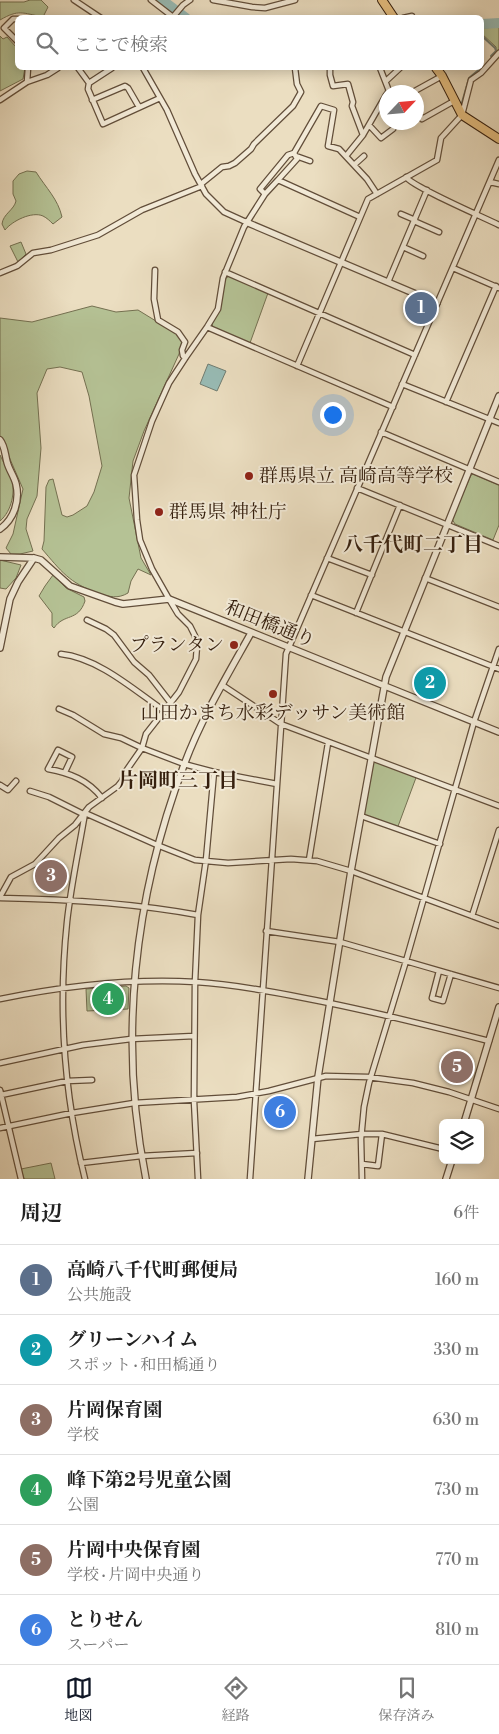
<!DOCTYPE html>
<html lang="ja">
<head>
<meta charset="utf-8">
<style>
	body { margin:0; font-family:"Libre Bodoni","Noto Serif JP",serif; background:#f6f6f6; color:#222 }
	.controls { position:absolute; right:15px; bottom:15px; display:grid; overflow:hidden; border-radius:8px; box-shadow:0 2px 12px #0003 }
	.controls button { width:45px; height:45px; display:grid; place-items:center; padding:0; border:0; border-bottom:1px solid #e0e0e0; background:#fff; color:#222; font:25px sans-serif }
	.compass { position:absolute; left:379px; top:85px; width:45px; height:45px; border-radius:50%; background:#fff; box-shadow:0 2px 12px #0003; rotate:64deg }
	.you { position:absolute; left:332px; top:414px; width:18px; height:18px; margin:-12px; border:4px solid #fff; border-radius:50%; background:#1a73e8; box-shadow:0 0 0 8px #1a73e833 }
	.badge { display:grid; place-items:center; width:32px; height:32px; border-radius:50%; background:#111827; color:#fff; font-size:16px; font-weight:700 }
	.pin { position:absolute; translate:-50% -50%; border:2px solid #fff; box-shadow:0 1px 5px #0006 }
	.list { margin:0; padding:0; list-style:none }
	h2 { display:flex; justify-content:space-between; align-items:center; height:65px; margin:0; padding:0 20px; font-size:21px }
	h2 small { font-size:16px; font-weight:400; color:#767676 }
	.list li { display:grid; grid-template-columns:32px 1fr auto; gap:15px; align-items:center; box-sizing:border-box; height:70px; padding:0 20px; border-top:1px solid #e0e0e0 }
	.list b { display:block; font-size:19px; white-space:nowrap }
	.list p { margin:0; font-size:16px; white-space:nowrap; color:#767676 }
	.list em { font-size:16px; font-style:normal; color:#767676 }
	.icon { flex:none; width:28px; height:28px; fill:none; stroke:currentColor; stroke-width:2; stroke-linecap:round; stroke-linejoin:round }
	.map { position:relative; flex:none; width:499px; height:1179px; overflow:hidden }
	.search { position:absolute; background:#fff; box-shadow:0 2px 12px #0003; left:15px; right:15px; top:15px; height:55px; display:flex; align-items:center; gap:12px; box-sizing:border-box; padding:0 18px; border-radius:8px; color:#767676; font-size:19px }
	.sheet { height:485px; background:#fff }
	nav { display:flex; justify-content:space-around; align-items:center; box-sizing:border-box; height:70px; border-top:1px solid #e0e0e0; background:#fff; font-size:14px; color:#767676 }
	nav a { display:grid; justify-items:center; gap:2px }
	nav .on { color:#111827 }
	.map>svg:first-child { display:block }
</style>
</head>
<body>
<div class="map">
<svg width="499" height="1179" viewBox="0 0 499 1179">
	<rect width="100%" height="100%" fill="#ebdec1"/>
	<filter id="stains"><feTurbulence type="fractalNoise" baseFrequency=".004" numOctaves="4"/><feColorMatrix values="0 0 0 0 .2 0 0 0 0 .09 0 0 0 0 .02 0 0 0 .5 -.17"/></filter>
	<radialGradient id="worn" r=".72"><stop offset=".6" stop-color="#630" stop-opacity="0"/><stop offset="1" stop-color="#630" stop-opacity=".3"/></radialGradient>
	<path fill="#b5c295" stroke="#747051" d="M30 0H41L48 7 43 17C22 13 19 9 0 20V2H24Z
		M499 27V49L496 53V47L482 34V28Z
		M0 36 3 39 7 37 17 48 18 68H25L23 79 0 91Z
		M27 171 36 172C46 188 58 199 62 217L53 224C50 221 47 218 43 216 32 211 12 221 5 230L2 224C3 214 14 210 16 201L13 194V181L19 174Z
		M21 242 26 254 18 262 10 246Z
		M229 276 268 293 250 343 213 327 212 324 221 305 225 279Z
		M92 306 116 312 138 310 177 334 182 341 179 354 144 431 133 461 129 498 141 558 151 575 138 569 131 581 128 593C118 599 109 597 98 593 69 583 61 571 42 549L44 541 46 487 49 480 53 479 62 515 67 517 73 515 87 506 94 492 102 466 89 396 82 372 60 367 47 369 37 393 41 448 37 496 27 519 26 529 33 551 20 554H11L6 548 13 534 23 489 0 436V318L32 322Z
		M0 455C3 462 8 469 11 477 16 490 12 511 0 521Z
		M473 474 499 485V525L493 540 455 524 452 519 471 475Z
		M0 560 21 565 16 578 6 589 0 588Z
		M53 575 66 588 84 597 85 601C78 622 64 613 54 628L52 626V613L39 596 45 586Z
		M371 758 417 775 397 829 361 816Z
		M126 986 129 988 128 1009 87 1011 86 989Z
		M51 1163 55 1179H24L21 1169Z"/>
	<path fill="#98bcb6" stroke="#707d72" d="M208 364 226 371 217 391 200 384Z"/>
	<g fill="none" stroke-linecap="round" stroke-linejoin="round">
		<path stroke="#707d72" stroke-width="2" d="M482 36 495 48 496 51 491 56
			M461 106 469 78 481 68"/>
		<path stroke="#98bcb6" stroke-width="10" d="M162 0 186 18
			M482 24 499 23"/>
		<defs>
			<path id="minor" d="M74 0 101 18
				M151 0 173 17
				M213 0 252 7 265 8 295 0
				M172 18 183 5 190 0
				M403 18 412 16
				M18 19H13L4 28 18 42
				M78 68 89 83
				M112 68 89 83 88 89 103 124 160 98
				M143 68 167 110 195 174 206 194 224 212 246 222
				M330 68V75L333 86 348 84 353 102 352 106 363 135
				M380 68 389 91 388 92
				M386 81 400 68
				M27 82 28 68
				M413 92 442 76
				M0 100 27 82 47 75 58 68
				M92 100 125 86 128 88 139 107
				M416 109 422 119 454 101
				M369 125 381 138 393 129
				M296 156 310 161
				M346 156 363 135 386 95
				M354 165 364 156
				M406 177C413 187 483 217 499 225
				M278 180 297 159 294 153
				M490 182 499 184
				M201 184 222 167 229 166 235 163 251 149 254 144 293 106 301 92 297 84 295 68
				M265 194 260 189 288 155 294 153 321 106 334 110 328 146 339 149 367 179 377 194
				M401 214 415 220
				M414 221 439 232
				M403 247 423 256
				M453 268 499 288
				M155 270 154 299 158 320 178 332 185 342 182 350 183 356 186 357
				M225 272 415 355
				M0 273 17 266 33 253 51 250 98 235 142 210 202 186
				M388 282 427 190
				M207 327 393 407
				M297 366 368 199 437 160 441 138 462 115 471 80 481 73 499 53
				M402 384 499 423
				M446 402 496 286
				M381 432 499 482
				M357 488 499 546
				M327 558 372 575
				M425 578 499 607
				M311 595 499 669
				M356 613 400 505
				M87 620 106 629 114 635 134 662 149 675 170 702
				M61 654C98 658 133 689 163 710
				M222 685 281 724 499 806
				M59 709 73 715 104 734 121 738 142 748 184 764 214 772 277 784
				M65 772 72 757 58 750 48 769C70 773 88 780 102 798
				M0 785 8 790 16 781
				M30 791 49 797 83 814
				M361 816 440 844
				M309 860 328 743
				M0 897 11 877 35 864 59 838 75 825 89 807 118 786 122 781 126 771 142 748 146 734 179 692 196 659 197 646 195 636 190 626 178 614 169 599 152 569 140 540 137 520 134 475 152 421 169 383 186 357 207 327 218 309 223 278 244 227 265 194 278 180 360 217
				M0 898C67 899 133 903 198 915
				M472 916 499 830
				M266 931 340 942 499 988
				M439 971 432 998 443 1001 451 974
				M0 999C64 986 130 978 196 982 232 984 269 991 304 998 367 1010 427 1025 489 1041
				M0 1063 83 1045 131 1039 194 1036
				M0 1090 21 1179
				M1 1095 67 1081 92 1080
				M0 1128 72 1113 134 1103 237 1097 269 1091 326 1076 368 1077 413 1083 449 1092 499 1109
				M312 1139 362 1134H382L443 1149
				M81 1163 141 1156 197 1153
				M362 1164 378 1166 382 1134
				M85 1179C64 1095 58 1008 67 922 71 885 79 849 85 813L157 845 195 860 228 863 291 859 317 861 351 871 499 926
				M198 1179 194 1101 195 982 198 915 206 860 214 772
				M250 1179 286 654 499 160
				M362 1179 361 1139 364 1107 369 1083 406 961 474 722 499 649"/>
			<path id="tertiary" d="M246 222 437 303
				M0 440C5 446 5 455 7 462 9 470 14 476 16 484 20 501 14 519 0 529
				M0 557 34 558 41 560 70 586 115 602 123 604 169 599 499 732
				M0 648 10 599 18 582 34 558
				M464 1123 499 1007
				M146 1179C118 1040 134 897 184 765 201 719 227 676 251 633
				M308 1179 318 1077 351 871 386 677 499 396
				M446 1179 452 1160"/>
			<path id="primary" d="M382 0 394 18
				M436 68 442 76 462 115 499 139"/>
		</defs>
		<use href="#minor" stroke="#624e3a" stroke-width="7"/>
		<use href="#tertiary" stroke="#624e3a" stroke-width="8"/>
		<use href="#primary" stroke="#341e0d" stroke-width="10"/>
		<use href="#minor" stroke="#f2ead7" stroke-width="4.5"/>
		<use href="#tertiary" stroke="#f2ead7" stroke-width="5.5"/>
		<use href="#primary" stroke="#e6bf80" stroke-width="8"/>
	</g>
	<g fill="#8f2418" stroke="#f2ead7" stroke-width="2">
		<circle cx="249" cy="476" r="5"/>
		<circle cx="159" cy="512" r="5"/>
		<circle cx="234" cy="645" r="5"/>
		<circle cx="273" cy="694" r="5"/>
	</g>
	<g text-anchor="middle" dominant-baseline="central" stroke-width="4" stroke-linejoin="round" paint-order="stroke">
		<g font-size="19" fill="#341e0d" stroke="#f2ead7" text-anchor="start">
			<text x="259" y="476">群馬県立 高崎高等学校</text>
			<text x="169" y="512">群馬県 神社庁</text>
			<text x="224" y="645" text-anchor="end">プランタン</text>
			<text x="273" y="713" text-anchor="middle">山田かまち水彩デッサン美術館</text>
		</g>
		<g font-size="19" fill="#341e0d" stroke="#f2ead7">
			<text transform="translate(270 624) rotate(22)">和田橋通り</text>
		</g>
		<g font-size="20" font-weight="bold" fill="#341e0d" stroke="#f2ead7">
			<text x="413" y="545">八千代町二丁目</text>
			<text x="178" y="781">片岡町三丁目</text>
		</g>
	</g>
	<rect width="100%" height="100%" filter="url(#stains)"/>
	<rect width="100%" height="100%" fill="url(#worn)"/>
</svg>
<div class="controls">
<button><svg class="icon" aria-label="layers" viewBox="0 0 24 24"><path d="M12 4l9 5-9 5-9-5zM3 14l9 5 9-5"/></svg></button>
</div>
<svg class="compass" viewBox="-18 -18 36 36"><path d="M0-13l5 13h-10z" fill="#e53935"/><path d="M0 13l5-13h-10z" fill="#767676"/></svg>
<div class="you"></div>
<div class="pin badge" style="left:421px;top:308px;background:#5c6f8a">1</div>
<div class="pin badge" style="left:430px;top:683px;background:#0f9aa8">2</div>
<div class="pin badge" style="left:51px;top:876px;background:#8d6e63">3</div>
<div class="pin badge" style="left:108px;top:999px;background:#2e9e5b">4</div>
<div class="pin badge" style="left:457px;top:1067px;background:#8d6e63">5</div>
<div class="pin badge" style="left:280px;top:1112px;background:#3f7fe0">6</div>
<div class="search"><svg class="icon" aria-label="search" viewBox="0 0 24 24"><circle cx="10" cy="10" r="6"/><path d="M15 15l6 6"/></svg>ここで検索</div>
</div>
<section class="sheet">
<h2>周辺<small>6件</small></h2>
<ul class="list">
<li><span class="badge" style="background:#5c6f8a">1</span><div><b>高崎八千代町郵便局</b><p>公共施設</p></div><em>160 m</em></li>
<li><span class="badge" style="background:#0f9aa8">2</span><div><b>グリーンハイム</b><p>スポット · 和田橋通り</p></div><em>330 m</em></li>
<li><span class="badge" style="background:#8d6e63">3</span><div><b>片岡保育園</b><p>学校</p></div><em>630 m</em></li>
<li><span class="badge" style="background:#2e9e5b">4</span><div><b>峰下第2号児童公園</b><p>公園</p></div><em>730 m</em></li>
<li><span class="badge" style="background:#8d6e63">5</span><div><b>片岡中央保育園</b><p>学校 · 片岡中央通り</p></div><em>770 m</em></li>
<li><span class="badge" style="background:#3f7fe0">6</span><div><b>とりせん</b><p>スーパー</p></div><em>810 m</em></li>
</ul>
</section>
<nav>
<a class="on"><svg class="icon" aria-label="map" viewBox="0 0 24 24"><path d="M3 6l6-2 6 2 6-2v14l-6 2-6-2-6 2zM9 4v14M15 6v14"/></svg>地図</a>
<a><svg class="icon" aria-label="directions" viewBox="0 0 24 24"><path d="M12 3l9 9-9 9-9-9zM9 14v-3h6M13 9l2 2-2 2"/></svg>経路</a>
<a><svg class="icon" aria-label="saved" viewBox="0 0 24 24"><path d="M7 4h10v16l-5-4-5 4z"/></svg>保存済み</a>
</nav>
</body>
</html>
